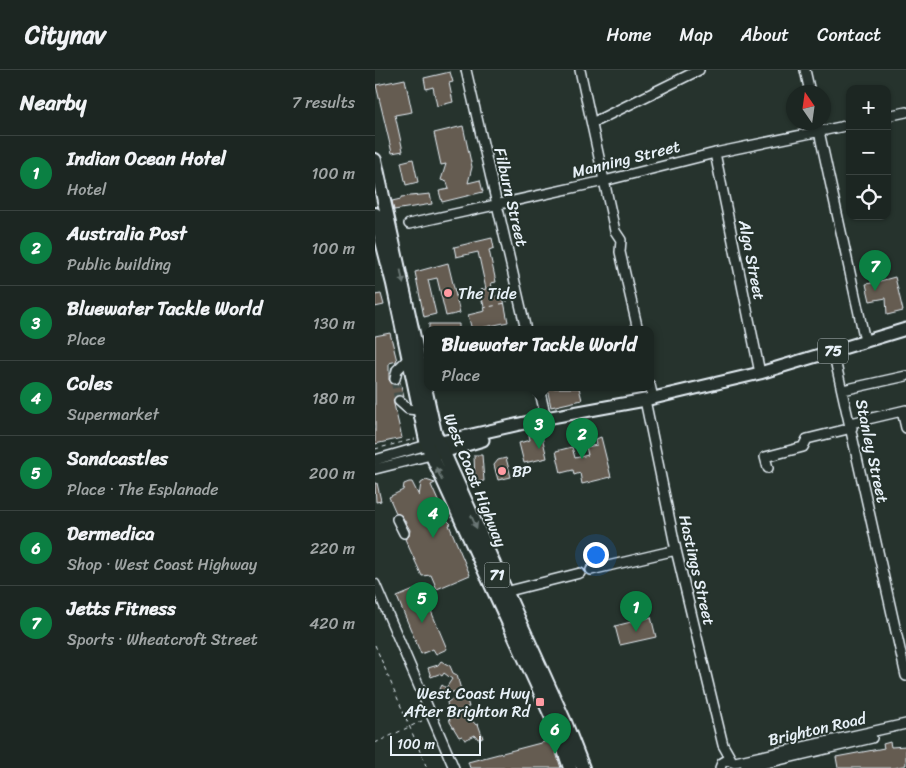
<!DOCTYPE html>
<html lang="en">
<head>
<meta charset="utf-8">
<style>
	body { margin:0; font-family:Sriracha,sans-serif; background:#29322f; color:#f1f3f6 }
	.controls { position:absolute; right:15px; top:15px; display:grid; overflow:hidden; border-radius:10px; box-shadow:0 1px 4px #0004 }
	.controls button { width:45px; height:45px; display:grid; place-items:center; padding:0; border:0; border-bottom:1px solid #3a4340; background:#1c2622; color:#f1f3f6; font:25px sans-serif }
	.compass { position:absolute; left:411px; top:15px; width:45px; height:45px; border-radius:50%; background:#1c2622; box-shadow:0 1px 4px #0004; rotate:347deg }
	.scale { position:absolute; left:15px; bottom:12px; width:91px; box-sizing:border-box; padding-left:5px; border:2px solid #e8f1f8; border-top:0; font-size:14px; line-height:18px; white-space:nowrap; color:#e8f1f8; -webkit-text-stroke:4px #26332d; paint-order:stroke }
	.you { position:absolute; left:220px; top:484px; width:18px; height:18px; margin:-12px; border:4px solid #fff; border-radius:50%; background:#1a73e8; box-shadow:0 0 0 8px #1a73e833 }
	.badge { display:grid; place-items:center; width:32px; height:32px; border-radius:50%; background:#0b8043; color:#fff; font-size:16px; font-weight:700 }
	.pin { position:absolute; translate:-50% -41px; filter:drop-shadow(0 1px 2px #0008) }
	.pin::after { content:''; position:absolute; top:26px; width:18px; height:15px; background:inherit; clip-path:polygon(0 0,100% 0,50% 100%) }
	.popup { position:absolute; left:49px; top:256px; width:230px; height:65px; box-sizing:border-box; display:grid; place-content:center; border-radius:10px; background:#1c2622; filter:drop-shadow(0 1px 4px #0005); font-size:16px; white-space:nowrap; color:#a0a5a5 }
	.popup b { font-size:19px; color:#f1f3f6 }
	.popup::after { content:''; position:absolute; left:50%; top:100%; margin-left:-10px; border:10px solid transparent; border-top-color:#1c2622 }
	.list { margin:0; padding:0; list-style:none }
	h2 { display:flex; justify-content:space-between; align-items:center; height:65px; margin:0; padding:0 20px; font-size:21px }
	h2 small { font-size:16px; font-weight:400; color:#a0a5a5 }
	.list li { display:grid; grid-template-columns:32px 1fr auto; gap:15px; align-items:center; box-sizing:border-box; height:75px; padding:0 20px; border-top:1px solid #3a4340 }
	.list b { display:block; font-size:19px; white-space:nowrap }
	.list p { margin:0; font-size:16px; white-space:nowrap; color:#a0a5a5 }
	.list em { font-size:16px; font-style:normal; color:#a0a5a5 }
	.icon { flex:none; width:28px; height:28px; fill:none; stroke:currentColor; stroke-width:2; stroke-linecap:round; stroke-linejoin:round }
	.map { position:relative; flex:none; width:531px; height:698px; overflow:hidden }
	header { display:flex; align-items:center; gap:30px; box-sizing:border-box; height:70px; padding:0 25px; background:#1c2622; border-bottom:1px solid #3a4340 }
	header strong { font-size:24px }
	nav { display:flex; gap:28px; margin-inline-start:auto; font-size:18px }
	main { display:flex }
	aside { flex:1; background:#1c2622 }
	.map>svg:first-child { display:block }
</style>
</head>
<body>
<header>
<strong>Citynav</strong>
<nav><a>Home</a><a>Map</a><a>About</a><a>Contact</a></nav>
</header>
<main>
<aside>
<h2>Nearby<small>7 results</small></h2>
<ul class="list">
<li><span class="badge">1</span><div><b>Indian Ocean Hotel</b><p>Hotel</p></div><em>100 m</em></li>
<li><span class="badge">2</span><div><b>Australia Post</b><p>Public building</p></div><em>100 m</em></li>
<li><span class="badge">3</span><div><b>Bluewater Tackle World</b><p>Place</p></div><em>130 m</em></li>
<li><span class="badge">4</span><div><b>Coles</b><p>Supermarket</p></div><em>180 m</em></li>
<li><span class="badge">5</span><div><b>Sandcastles</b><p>Place · The Esplanade</p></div><em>200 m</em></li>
<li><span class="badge">6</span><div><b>Dermedica</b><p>Shop · West Coast Highway</p></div><em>220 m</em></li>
<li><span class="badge">7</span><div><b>Jetts Fitness</b><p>Sports · Wheatcroft Street</p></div><em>420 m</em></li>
</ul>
</aside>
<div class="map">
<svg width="531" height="698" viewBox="0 0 531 698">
	<rect width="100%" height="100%" fill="#26332d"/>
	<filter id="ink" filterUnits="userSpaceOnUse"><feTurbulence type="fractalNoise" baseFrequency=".02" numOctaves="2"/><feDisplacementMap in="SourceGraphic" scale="10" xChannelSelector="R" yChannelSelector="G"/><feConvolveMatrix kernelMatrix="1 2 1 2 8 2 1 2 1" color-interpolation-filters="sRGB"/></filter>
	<g filter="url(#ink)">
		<path fill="#655b51" stroke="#e8f1f8" d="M75 2 78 12 74 13 78 32 62 36 58 17 51 19 49 8Z
			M30 9 37 42 20 45 28 81 17 83 1 15Z
			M88 56 97 97 93 113 105 110 108 122 67 132 64 121 74 119 72 112 66 110 71 94 66 95 59 63Z
			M38 89 43 112 31 115 26 92Z
			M55 124 57 134 19 140 17 131 26 129V127Z
			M117 168 119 178 114 180 121 212 116 213 119 226H128L133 252 97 260 93 245 110 241 105 220 111 219 103 182 81 187 79 177Z
			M73 193 85 243 71 246 62 208 53 210 61 244 49 247 40 202Z
			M520 207 528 241 512 245 511 228 495 231 491 214 497 213 496 210 504 208 505 211Z
			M6 224 9 235 0 237V225Z
			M54 254H84V260H54Z
			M15 263 22 291 14 293V310L19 315 25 312 29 327 23 325 18 330 27 368 0 374V266Z
			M172 318H204L207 330 176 337Z
			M166 362 172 388 149 393 144 373 155 370 154 365Z
			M226 367 236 407 207 414 205 403 199 405 198 400 186 403 181 381 197 377 200 388 213 385 211 377 222 375 221 369Z
			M99 385H107L109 411 100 412Z
			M131 388 136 407 123 410 119 395 123 390Z
			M51 410 60 413 56 415 71 449 76 454 74 455 95 505 62 519 56 505 47 506 30 469 34 466 35 460 27 446 21 443 14 427 28 420 29 414 34 412H37L44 426 46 413Z
			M0 413H2L6 431 1 432Z
			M46 517 72 579 61 584 58 579 46 584 22 527Z
			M276 547 281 567 245 575 240 556Z
			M66 591 75 596 78 603 82 605 86 620 65 625 63 623 67 615 71 618 77 609 69 603 67 606 64 604 56 607 53 598 63 595Z
			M90 623 94 637 89 638 90 648H95L101 655 103 654 108 668 103 669 100 665 90 670 87 666 84 667 75 652 72 632Z
			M177 670 186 698H95L93 692Z
			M515 672 516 677 531 676V695L519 698H463L461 687 509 678 508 674Z"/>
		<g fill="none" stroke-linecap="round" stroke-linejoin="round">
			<path stroke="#43504b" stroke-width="9" stroke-dasharray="9 4.5" stroke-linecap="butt" d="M20 309 24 331"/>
			<defs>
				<path id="minor" d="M91 0 151 260
					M205 0 240 161 246 170 245 182 263 260
					M430 0 435 22
					M512 46 531 42
					M442 52 490 271
					M217 53 324 0
					M340 83 385 303
					M34 154 229 111 340 83 475 55
					M458 281 531 606
					M20 309 22 300 33 289
					M275 315 278 328
					M164 318 171 348
					M468 320 531 306
					M270 330 301 480 348 675 357 691
					M24 331 33 339 43 340
					M527 341 531 358
					M476 353 531 340
					M0 390 52 375
					M393 398 390 387 428 377 432 369 477 358
					M0 399 56 385
					M22 449 29 463
					M216 500 301 480
					M0 514 79 698
					M130 522 205 503
					M360 692 531 654
					M345 698 347 693 352 690 360 693
					M370 698 497 668"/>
				<path id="major" d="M57 374 171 348 270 330 385 303 531 259
					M61 384 108 370"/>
				<path id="highway" d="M0 90 60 363 190 652 208 698
					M0 144 18 214 52 375 182 659 195 698"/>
			</defs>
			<use href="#minor" stroke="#e8f1f8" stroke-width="12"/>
			<use href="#major" stroke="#e8f1f8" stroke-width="15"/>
			<use href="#highway" stroke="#e8f1f8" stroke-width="16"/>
			<path stroke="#e8f1f8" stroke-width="1" stroke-dasharray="4 4" stroke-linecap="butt" d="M116 227 130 222 131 228 136 227
				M107 230 108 238 123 235
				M125 234 132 233V231
				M0 379 40 369
				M0 575 52 698
				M0 673 49 650"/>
			<use href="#minor" stroke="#26332d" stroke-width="9"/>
			<use href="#major" stroke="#26332d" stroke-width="11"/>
			<use href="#highway" stroke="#26332d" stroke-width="12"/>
		</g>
		<defs><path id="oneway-solid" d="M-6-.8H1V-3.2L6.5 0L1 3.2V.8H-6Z" transform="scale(1.25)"/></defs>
		<g fill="#6a7674">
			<use href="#oneway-solid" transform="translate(27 207) rotate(79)"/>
			<use href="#oneway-solid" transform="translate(64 404) rotate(-114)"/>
			<use href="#oneway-solid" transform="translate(99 452) rotate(66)"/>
		</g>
	</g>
	<g fill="#ff9aa2" stroke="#26332d" stroke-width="2">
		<circle cx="73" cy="223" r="5"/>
		<circle cx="127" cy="401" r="5"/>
		<rect x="160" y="627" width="10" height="10" rx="2.5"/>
	</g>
	<g text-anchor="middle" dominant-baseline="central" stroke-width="4" stroke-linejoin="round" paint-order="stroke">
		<g fill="#26332d" stroke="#aeb8bb" stroke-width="1">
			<rect x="443" y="268.5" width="30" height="25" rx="4"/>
			<rect x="109.5" y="492.5" width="25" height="25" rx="4"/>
		</g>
		<g font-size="15" font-weight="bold" fill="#e8f1f8">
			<text x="458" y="281">75</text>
			<text x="122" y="505">71</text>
		</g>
		<g font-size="16" fill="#e8f1f8" stroke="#26332d">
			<text transform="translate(251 89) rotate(-14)">Manning Street</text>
			<text transform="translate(136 127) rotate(77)">Filburn Street</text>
			<text transform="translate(377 190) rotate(79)">Alga Street</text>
			<text transform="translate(497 381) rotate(78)">Stanley Street</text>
			<text transform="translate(100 410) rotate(68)">West Coast Highway</text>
			<text transform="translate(322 500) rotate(77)">Hastings Street</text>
			<text transform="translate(442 659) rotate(-13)">Brighton Road</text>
		</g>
		<g font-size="16" fill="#e8f1f8" stroke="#26332d" text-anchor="start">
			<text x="83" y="223">The Tide</text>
			<text x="137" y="401">BP</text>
			<text x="155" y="623" text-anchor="end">West Coast Hwy<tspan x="155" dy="18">After Brighton Rd</tspan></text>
		</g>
	</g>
</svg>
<div class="controls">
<button>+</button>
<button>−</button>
<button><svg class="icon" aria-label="locate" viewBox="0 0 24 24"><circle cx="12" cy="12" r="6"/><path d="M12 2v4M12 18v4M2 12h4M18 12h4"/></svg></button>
</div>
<svg class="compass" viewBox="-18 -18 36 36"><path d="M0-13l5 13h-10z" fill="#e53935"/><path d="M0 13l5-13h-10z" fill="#a0a5a5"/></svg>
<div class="scale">100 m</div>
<div class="you"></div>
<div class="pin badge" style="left:261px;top:562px">1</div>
<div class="pin badge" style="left:207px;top:389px">2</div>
<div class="pin badge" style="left:164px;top:379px">3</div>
<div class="popup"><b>Bluewater Tackle World</b>Place</div>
<div class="pin badge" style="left:58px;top:468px">4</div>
<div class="pin badge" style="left:47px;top:553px">5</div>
<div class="pin badge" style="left:180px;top:684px">6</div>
<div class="pin badge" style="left:500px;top:221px">7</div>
</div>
</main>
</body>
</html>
